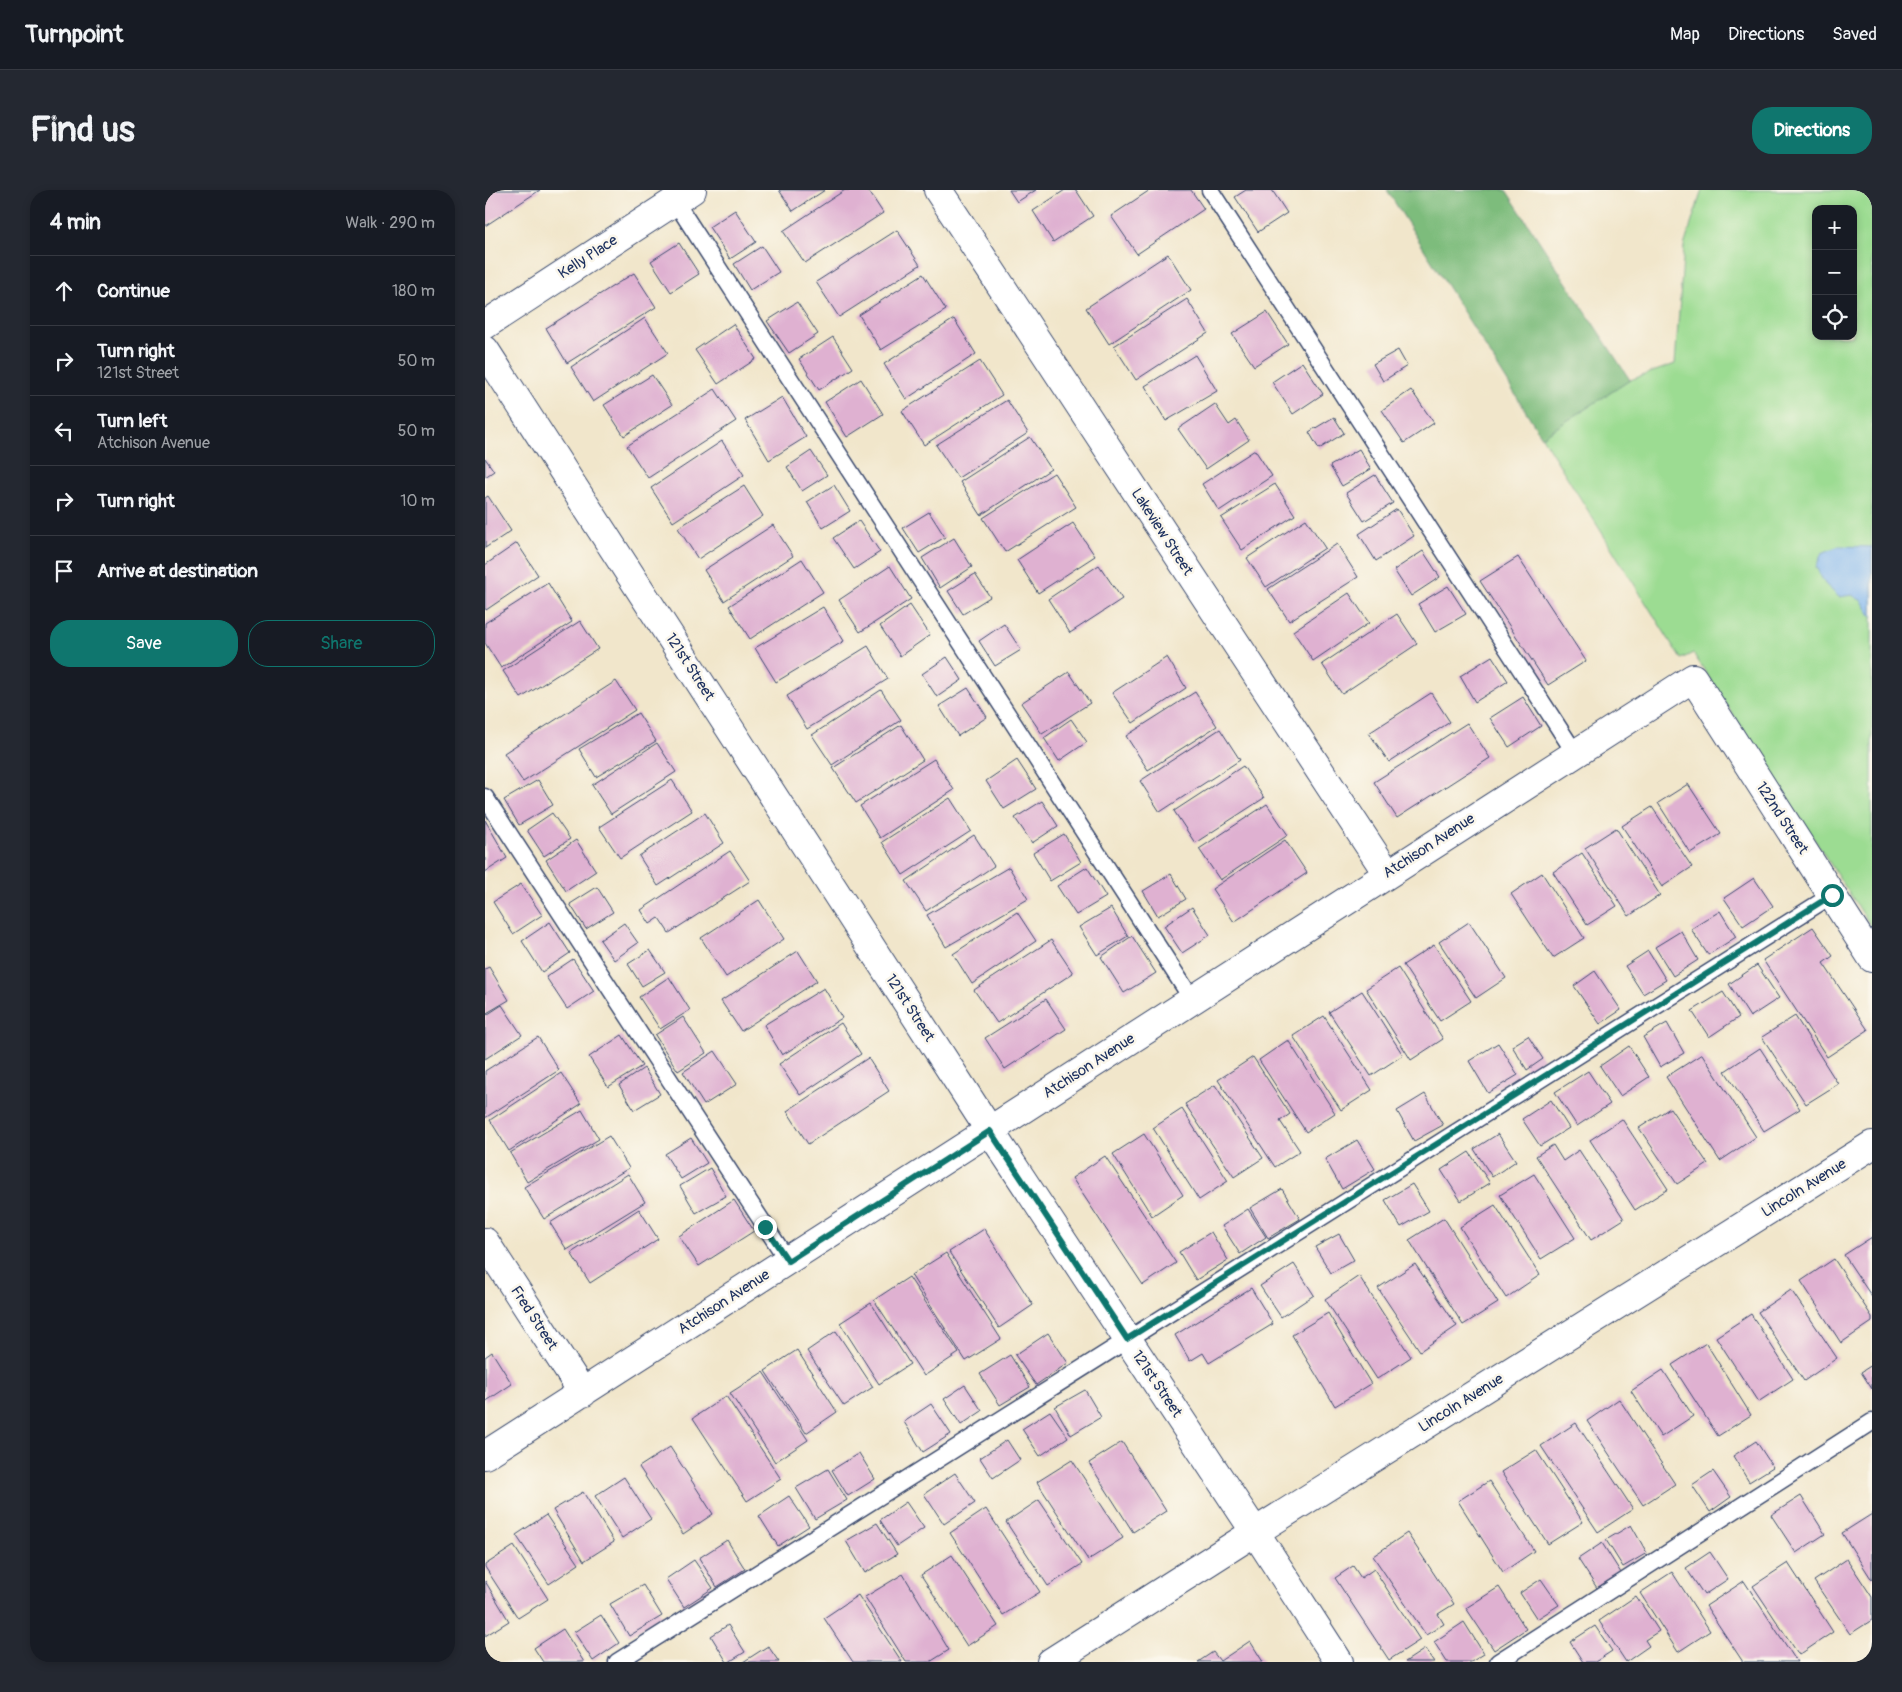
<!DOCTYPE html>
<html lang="en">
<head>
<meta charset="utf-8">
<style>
	body { margin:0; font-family:Pangolin,sans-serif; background:#242831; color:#f1f3f6 }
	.controls { position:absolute; right:15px; top:15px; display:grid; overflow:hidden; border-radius:10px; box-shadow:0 2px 8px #0003 }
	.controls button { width:45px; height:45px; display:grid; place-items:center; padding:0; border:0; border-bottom:1px solid #363941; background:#171b24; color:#f1f3f6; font:25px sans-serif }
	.stop { position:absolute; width:15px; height:15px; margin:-11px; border:4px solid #0f766e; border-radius:50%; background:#fff }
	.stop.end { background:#0f766e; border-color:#fff; box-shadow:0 1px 5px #0008 }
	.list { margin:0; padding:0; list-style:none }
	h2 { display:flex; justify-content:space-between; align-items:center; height:65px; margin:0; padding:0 20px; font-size:21px }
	h2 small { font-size:16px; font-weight:400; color:#9ea1a6 }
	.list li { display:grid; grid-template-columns:32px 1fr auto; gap:15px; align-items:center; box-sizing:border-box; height:70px; padding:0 20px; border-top:1px solid #363941 }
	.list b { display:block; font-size:19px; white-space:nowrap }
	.list p { margin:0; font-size:16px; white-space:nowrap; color:#9ea1a6 }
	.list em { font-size:16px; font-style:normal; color:#9ea1a6 }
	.actions { display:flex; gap:10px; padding:15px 20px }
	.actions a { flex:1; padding:11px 0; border:1px solid #0f766e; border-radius:20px; text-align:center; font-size:18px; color:#0f766e }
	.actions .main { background:#0f766e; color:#fff }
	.icon { flex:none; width:28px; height:28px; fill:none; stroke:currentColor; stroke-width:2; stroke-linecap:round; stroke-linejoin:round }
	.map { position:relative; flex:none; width:1387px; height:1472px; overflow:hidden; border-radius:20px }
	header { display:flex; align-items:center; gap:30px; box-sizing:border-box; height:70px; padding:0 25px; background:#171b24; border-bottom:1px solid #363941 }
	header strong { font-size:24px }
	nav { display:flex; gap:28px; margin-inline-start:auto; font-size:18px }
	.intro { display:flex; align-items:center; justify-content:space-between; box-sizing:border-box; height:120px; padding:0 30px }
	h1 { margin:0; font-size:35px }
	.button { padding:12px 22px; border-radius:20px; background:#0f766e; color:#fff; font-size:18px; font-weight:700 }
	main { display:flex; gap:30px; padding:0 30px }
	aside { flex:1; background:#171b24; border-radius:20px; box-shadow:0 2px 8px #0003 }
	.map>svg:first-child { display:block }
</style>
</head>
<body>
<header>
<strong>Turnpoint</strong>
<nav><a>Map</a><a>Directions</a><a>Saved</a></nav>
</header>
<div class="intro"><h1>Find us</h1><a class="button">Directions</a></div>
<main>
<aside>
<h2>4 min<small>Walk · 290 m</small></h2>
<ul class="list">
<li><svg class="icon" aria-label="ahead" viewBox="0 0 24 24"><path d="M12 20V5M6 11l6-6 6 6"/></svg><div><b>Continue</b></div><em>180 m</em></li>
<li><svg class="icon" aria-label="right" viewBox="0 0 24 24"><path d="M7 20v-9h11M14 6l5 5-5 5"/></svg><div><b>Turn right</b><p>121st Street</p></div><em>50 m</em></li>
<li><svg class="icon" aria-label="left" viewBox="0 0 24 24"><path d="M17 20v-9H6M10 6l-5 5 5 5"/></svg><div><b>Turn left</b><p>Atchison Avenue</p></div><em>50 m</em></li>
<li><svg class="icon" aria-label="right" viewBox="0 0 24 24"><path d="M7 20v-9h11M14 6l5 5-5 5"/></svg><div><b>Turn right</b></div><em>10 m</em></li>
<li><svg class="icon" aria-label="arrive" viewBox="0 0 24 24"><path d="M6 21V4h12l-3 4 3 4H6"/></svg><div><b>Arrive at destination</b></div></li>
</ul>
<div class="actions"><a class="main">Save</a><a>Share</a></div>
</aside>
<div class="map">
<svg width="1387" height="1472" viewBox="0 0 1387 1472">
	<rect width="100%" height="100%" fill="#fbf7ec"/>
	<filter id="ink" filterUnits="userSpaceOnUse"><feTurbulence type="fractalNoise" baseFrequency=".02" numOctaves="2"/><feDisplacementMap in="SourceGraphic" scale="10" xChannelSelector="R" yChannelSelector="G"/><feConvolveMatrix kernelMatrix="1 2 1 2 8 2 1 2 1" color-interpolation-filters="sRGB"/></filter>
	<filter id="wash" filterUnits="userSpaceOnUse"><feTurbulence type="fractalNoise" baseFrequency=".0096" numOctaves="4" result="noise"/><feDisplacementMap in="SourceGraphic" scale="20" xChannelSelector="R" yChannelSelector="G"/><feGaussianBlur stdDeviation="1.12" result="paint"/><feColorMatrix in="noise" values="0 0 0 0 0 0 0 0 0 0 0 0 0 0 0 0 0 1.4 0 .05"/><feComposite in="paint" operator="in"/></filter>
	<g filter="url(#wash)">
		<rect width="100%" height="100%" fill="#f1e6cb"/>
		<path fill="#9cdc92" stroke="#5c8678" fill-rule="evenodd" d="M1217 0H1387V738L1208 463 1196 469 1057 247 1145 190 1190 174 1199 56ZM1331 19H1368V146H1331Z"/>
		<path fill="#7dbc7c" stroke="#4c766d" d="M902 0H1021L1145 190 1057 247Z"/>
		<path fill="#7fb5ee" stroke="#4d72a6" d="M1354 356 1387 357V427L1377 411 1367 405 1354 407 1340 394 1331 377 1337 363Z"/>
		<g id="blocks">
			<path fill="#dfb1d1" d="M0 0H55L0 36Z
				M294 0H340L308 21Z
				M360 0H383L398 23 320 73 298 41Z
				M524 0H551L532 12Z
				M580 0H591L608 26 568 52 548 21Z
				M665 0H706L719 19 652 64 626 26Z
				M761 0H787L802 23 773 42 750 7Z
				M250 20 271 52 245 69 224 37Z
				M412 40 435 75 354 127 331 92Z
				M194 53 214 84 186 102 166 71Z
				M277 56 294 82 265 100 249 74Z
				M683 64 706 100 624 154 601 118Z
				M149 83 171 117 82 173 61 138Z
				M438 84 461 120 396 160 374 125Z
				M702 109 723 143 651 190 629 156Z
				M312 112 333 144 304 163 282 131Z
				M782 122 803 154 769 176 747 144Z
				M160 128 183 163 108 212 86 177Z
				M469 129 491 164 421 209 399 174Z
				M248 134 271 169 233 194 210 160Z
				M348 147 368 178 334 200 314 169Z
				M913 160 922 176 898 191 888 174Z
				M710 165 732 201 681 231 660 196Z
				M495 171 517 205 439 255 417 221Z
				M817 172 838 204 808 224 787 192Z
				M167 185 187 215 139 246 119 215Z
				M376 189 398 224 362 247 340 212Z
				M230 199 251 231 163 288 142 256Z
				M926 200 949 233 919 253 897 220Z
				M297 207 321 247 284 270 260 230Z
				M522 210 543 243 473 288 451 255Z
				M730 214 744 235 751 230 764 250 721 279 693 239Z
				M849 227 859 243 834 259 824 242Z
				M545 247 566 279 496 325 475 292Z
				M237 251 259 285 188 332 166 298Z
				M874 259 886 279 857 296 845 276Z
				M770 260 787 286 734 321 717 294Z
				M326 261 342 285 317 301 302 277Z
				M0 268 9 281 0 287Z
				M569 283 591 317 520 362 498 328Z
				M890 285 908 313 879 331 861 303Z
				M790 294 810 325 757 360 736 328Z
				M349 295 365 321 338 338 322 312Z
				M259 296 278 326 213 369 193 338Z
				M3 306 26 341 0 358V308Z
				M912 319 929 346 891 371 874 344Z
				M444 322 460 347 434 363 418 338Z
				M821 329 840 358 781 397 762 368Z
				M374 331 395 362 369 379 348 348Z
				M588 333 610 366 553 403 532 370Z
				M288 335 308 366 239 411 219 380Z
				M469 348 487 377 455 398 437 368Z
				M32 353 53 385 1 420 0 418V375Z
				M852 354 873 387 804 431 783 399Z
				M938 361 955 387 926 406 909 380Z
				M1033 367 1101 471 1063 495 995 391Z
				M317 369 338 402 265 449 244 416Z
				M614 375 637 409 585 443 563 409Z
				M405 376 426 409 375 442 354 410Z
				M490 384 505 407 478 424 463 401Z
				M63 393 87 432 16 478 0 453V433Z
				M963 396 981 424 950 442 933 414Z
				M864 403 884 433 828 471 808 441Z
				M425 415 445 445 415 466 395 436Z
				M338 417 359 451 291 492 270 458Z
				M912 424 932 454 857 504 837 474Z
				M95 431 113 459 36 508 18 481Z
				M519 434 536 460 510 476 494 451Z
				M383 456 403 489 322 539 302 506Z
				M1007 466 1023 491 990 512 975 486Z
				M462 467 477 490 452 507 437 484Z
				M682 467 701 498 648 533 627 503Z
				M584 482 605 513 557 544 536 513Z
				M131 491 150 520 38 592 19 563Z
				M483 498 502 527 473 546 454 516Z
				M396 500 416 530 347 575 327 545Z
				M710 502 732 536 663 580 641 546Z
				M946 503 965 532 904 572 884 543Z
				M1038 507 1056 536 1024 557 1005 528Z
				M153 523 171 551 111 587 94 559Z
				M586 529 602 552 574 571 559 548Z
				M982 533 1005 568 912 628 889 592Z
				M416 535 438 570 371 613 348 578Z
				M735 539 755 570 675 622 655 591Z
				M172 553 191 582 126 624 107 595Z
				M449 569 469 600 395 648 375 616Z
				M532 570 551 599 519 619 501 591Z
				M758 576 779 608 710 653 689 621Z
				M53 590 68 615 34 635 19 610Z
				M187 590 207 621 135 668 114 637Z
				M1203 594 1236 644 1205 663 1173 613Z
				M465 608 486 641 418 685 397 652Z
				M557 611 573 636 547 653 530 628Z
				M782 614 803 645 735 690 714 659Z
				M1167 617 1207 677 1177 697 1137 636Z
				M67 623 85 649 59 666 42 640Z
				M220 623 239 653 173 696 154 666Z
				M0 630 22 668 0 682Z
				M1131 638 1175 705 1144 726 1100 658Z
				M579 644 596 672 565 691 548 663Z
				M489 645 509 676 441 721 421 691Z
				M91 650 111 681 81 701 61 670Z
				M800 650 822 683 749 732 727 699Z
				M245 661 265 691 184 743 174 728 165 734 156 720Z
				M1097 663 1132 716 1102 735 1068 682Z
				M524 677 543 709 461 757 442 725Z
				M602 677 621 707 591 725 572 696Z
				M1057 683 1099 748 1068 768 1026 704Z
				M686 684 701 709 673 726 658 701Z
				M1269 688 1288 716 1258 736 1239 708Z
				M36 694 57 725 28 744 8 712Z
				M112 697 128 722 101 739 85 714Z
				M274 710 299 749 241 787 216 748Z
				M707 717 725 745 697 763 679 736Z
				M626 718 643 746 612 765 594 737Z
				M1235 721 1251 747 1223 765 1206 739Z
				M532 722 551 751 487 794 468 764Z
				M65 732 85 763 57 782 37 751Z
				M984 732 1021 788 991 808 954 752Z
				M139 733 153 753 129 770 115 750Z
				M1328 737 1348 766 1338 773 1383 840 1342 867 1278 770Z
				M1196 741 1213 770 1188 786 1170 757Z
				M647 746 671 783 639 803 616 767Z
				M566 750 588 783 512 833 489 800Z
				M949 755 986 811 955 831 918 775Z
				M165 760 180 782 157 796 143 774Z
				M313 761 332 791 256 841 236 811Z
				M1163 761 1181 790 1158 804 1140 776Z
				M88 769 109 801 82 819 61 787Z
				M1272 775 1294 808 1265 827 1244 794Z
				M4 777 24 810 0 824V779Z
				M913 778 958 849 926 870 881 799Z
				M1110 781 1136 820 1115 834 1089 796Z
				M184 787 205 820 175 839 154 807Z
				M339 798 357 828 297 865 279 835Z
				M877 801 918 865 886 886 844 822Z
				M1238 802 1254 827 1224 847 1207 821Z
				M561 809 581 839 520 879 500 848Z
				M17 815 37 845 0 869V826Z
				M839 826 887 900 856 920 808 846Z
				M1310 826 1353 894 1321 914 1277 847Z
				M198 827 221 863 193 881 170 845Z
				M356 833 376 864 315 905 294 874Z
				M1182 833 1199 863 1175 877 1158 847Z
				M137 845 157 876 123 897 104 867Z
				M1043 846 1058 869 1042 880 1027 856Z
				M53 847 74 880 0 928V881Z
				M803 850 850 923 821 942 774 870Z
				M1013 853 1033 885 1003 903 984 871Z
				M1144 856 1164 887 1135 906 1115 876Z
				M1275 858 1315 919 1279 941 1240 881Z
				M230 861 252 894 219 915 198 882Z
				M1217 864 1271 947 1235 971 1181 887Z
				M768 867 805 924 795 931 815 961 790 977 733 890Z
				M383 868 404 901 323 954 302 921Z
				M159 878 175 904 149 920 134 895Z
				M1103 881 1125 914 1092 936 1070 902Z
				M76 883 96 914 24 961 5 930Z
				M730 895 778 968 749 987 700 914Z
				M940 904 958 935 929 951 912 921Z
				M1066 910 1084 938 1055 956 1037 929Z
				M1185 918 1223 974 1192 994 1154 938Z
				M697 919 743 991 714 1010 668 938Z
				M97 920 114 949 42 992 25 963Z
				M1137 929 1183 999 1150 1020 1105 950Z
				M659 944 698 1005 667 1026 628 964Z
				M1013 944 1031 971 1007 987 989 959Z
				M124 946 144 978 59 1029 39 997Z
				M206 948 222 973 196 989 180 964Z
				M872 950 890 979 857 999 840 969Z
				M1068 955 1078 971 1094 960 1139 1029 1106 1050 1051 966Z
				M984 962 1005 993 976 1011 956 980Z
				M620 966 691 1073 658 1095 587 988Z
				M225 978 241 1006 211 1023 195 996Z
				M143 984 160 1012 82 1060 65 1033Z
				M1049 984 1090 1048 1056 1069 1015 1005Z
				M927 994 944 1021 916 1037 900 1010Z
				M797 999 815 1029 783 1048 765 1018Z
				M249 1010 269 1041 214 1076 194 1046Z
				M1010 1015 1055 1085 1021 1108 975 1037Z
				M154 1019 173 1049 105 1093 86 1063Z
				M763 1019 781 1047 755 1064 737 1036Z
				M959 1028 1013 1113 978 1135 924 1050Z
				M499 1039 548 1115 514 1138 464 1062Z
				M726 1042 743 1070 711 1090 694 1062Z
				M854 1044 869 1070 846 1083 830 1057Z
				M1387 1047V1107L1359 1065Z
				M461 1063 516 1149 481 1171 426 1085Z
				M1349 1069 1387 1127V1132L1356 1153 1316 1091Z
				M809 1074 829 1105 796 1127 775 1096Z
				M930 1074 972 1136 935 1161 893 1098Z
				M874 1086 926 1167 892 1189 840 1109Z
				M424 1087 474 1163 439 1186 389 1110Z
				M766 1098 788 1134 724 1173 718 1163 705 1171 690 1145Z
				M1306 1100 1352 1168 1319 1191 1273 1122Z
				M386 1113 425 1174 394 1194 355 1133Z
				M843 1123 886 1194 850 1216 807 1145Z
				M1266 1124 1308 1189 1273 1212 1231 1147Z
				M351 1141 388 1197 359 1216 322 1161Z
				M563 1143 583 1173 551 1195 530 1165Z
				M1221 1153 1266 1225 1233 1246 1187 1175Z
				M312 1160 352 1222 321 1243 280 1181Z
				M7 1162 27 1194 0 1212V1167Z
				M525 1165 545 1197 515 1215 495 1184Z
				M1387 1175V1199L1376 1182Z
				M1178 1180 1208 1226 1176 1247 1146 1201Z
				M278 1182 323 1250 290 1272 245 1203Z
				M480 1195 497 1221 476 1235 459 1209Z
				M600 1200 616 1227 586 1245 570 1217Z
				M241 1206 296 1289 262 1311 208 1228Z
				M1134 1209 1190 1294 1158 1315 1102 1231Z
				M446 1214 466 1244 438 1262 419 1232Z
				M565 1221 583 1247 555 1266 537 1239Z
				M1091 1233 1148 1319 1113 1342 1056 1256Z
				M522 1250 535 1270 508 1288 495 1268Z
				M1271 1251 1288 1277 1264 1292 1248 1266Z
				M637 1252 681 1321 648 1342 604 1273Z
				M185 1257 228 1324 198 1344 154 1277Z
				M1051 1260 1098 1332 1063 1354 1016 1282Z
				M374 1263 390 1289 363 1306 347 1280Z
				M587 1270 638 1348 603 1370 552 1292Z
				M343 1279 362 1310 330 1329 311 1298Z
				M1228 1281 1246 1307 1225 1322 1207 1295Z
				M470 1283 490 1313 459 1334 439 1304Z
				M139 1287 166 1329 137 1348 110 1306Z
				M1004 1291 1049 1361 1018 1382 973 1311Z
				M98 1302 129 1352 99 1371 68 1320Z
				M304 1306 324 1336 293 1356 274 1326Z
				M1316 1306 1340 1344 1311 1363 1286 1325Z
				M554 1310 597 1374 563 1396 521 1332Z
				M421 1312 439 1338 412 1356 395 1330Z
				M501 1319 555 1402 518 1425 465 1343Z
				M1387 1324V1390L1357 1343Z
				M61 1325 94 1374 64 1394 31 1345Z
				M392 1333 412 1364 380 1383 361 1351Z
				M1146 1335 1162 1363 1138 1377 1121 1350Z
				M922 1343 969 1414 953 1424 959 1434 941 1445 888 1366Z
				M242 1350 260 1379 232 1397 214 1368Z
				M1117 1353 1136 1383 1112 1398 1093 1369Z
				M29 1356 63 1409 33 1428 0 1377V1375Z
				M1225 1362 1243 1389 1219 1405 1201 1378Z
				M467 1365 513 1436 482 1456 436 1385Z
				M1362 1369 1387 1407V1430L1365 1444 1329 1391Z
				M209 1370 228 1398 199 1417 181 1389Z
				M1303 1373 1348 1442 1314 1465 1268 1396Z
				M868 1376 876 1388 889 1379 935 1450 904 1470 850 1388Z
				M1187 1382 1225 1441 1193 1462 1155 1403Z
				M418 1384 464 1460 445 1472H421L380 1407Z
				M1056 1389 1074 1415 1052 1429 1035 1403Z
				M0 1391 24 1431 0 1446Z
				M1259 1391 1312 1472H1258L1221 1416Z
				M158 1395 177 1426 144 1446 125 1414Z
				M1014 1397 1041 1439 1009 1460 981 1418Z
				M373 1405 417 1472H368L339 1428Z
				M1151 1406 1174 1441 1160 1450 1164 1456 1141 1472 1114 1431Z
				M116 1425 134 1453 108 1471 89 1442Z
				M979 1432 999 1464 986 1472H962L949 1452Z
				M243 1435 260 1462 244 1472H242L226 1446Z
				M1110 1436 1127 1461 1110 1472H1098L1085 1452Z
				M78 1439 99 1472H58L49 1458Z
				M765 1451 778 1472H713L728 1462 735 1471Z
				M283 1456 294 1472H258Z
				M940 1459 949 1472H920Z"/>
		</g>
	</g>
	<g filter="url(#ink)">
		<use href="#blocks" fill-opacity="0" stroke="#3b4a6e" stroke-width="1"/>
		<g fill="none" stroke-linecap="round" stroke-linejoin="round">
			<defs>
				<path id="service" d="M725 0 1090 563
					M186 5 707 809
					M0 607 303 1071
					M132 1472 1347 705
					M1013 1472 1387 1232"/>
				<path id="minor" d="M453 0 902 683
					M0 135 207 0
					M0 1052 98 1203
					M0 1265 1208 488 1387 768
					M566 1472 770 1342 1387 955"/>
				<path id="tertiary" d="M0 160 505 941 770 1342 854 1472"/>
			</defs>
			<use href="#service" stroke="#3b4a6e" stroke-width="19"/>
			<use href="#minor" stroke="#3b4a6e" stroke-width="30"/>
			<use href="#tertiary" stroke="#3b4a6e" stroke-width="30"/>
			<use href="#service" stroke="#fff" stroke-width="16"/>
			<use href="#minor" stroke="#fff" stroke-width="28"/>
			<use href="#tertiary" stroke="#fff" stroke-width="28"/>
		</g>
	</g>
	<g fill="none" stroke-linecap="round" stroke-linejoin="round" filter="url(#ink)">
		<path stroke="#0f766e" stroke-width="6" d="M280 1037 303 1071 505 941 642 1149 1347 705"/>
	</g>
	<g text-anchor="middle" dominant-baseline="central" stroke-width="5" stroke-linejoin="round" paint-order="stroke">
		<g font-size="15" fill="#1b2f5e" stroke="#fbf7ec">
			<text transform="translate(103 67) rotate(-33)">Kelly Place</text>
			<text transform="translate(677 342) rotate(57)">Lakeview Street</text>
			<text transform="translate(205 477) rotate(57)">121st Street</text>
			<text transform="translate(1297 628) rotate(57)">122nd Street</text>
			<text transform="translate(944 656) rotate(-33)">Atchison Avenue</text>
			<text transform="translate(425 818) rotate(57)">121st Street</text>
			<text transform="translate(604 876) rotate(-33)">Atchison Avenue</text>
			<text transform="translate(1319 998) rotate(-32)">Lincoln Avenue</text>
			<text transform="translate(239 1112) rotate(-33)">Atchison Avenue</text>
			<text transform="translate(49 1128) rotate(57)">Fred Street</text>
			<text transform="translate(672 1194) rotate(56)">121st Street</text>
			<text transform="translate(976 1213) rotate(-32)">Lincoln Avenue</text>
		</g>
	</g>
</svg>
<div class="controls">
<button>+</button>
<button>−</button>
<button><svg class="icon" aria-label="locate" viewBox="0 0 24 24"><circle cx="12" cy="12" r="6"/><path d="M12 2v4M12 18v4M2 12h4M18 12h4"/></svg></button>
</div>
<div class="stop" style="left:1347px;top:705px"></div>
<div class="stop end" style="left:280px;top:1037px"></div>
</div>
</main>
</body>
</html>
